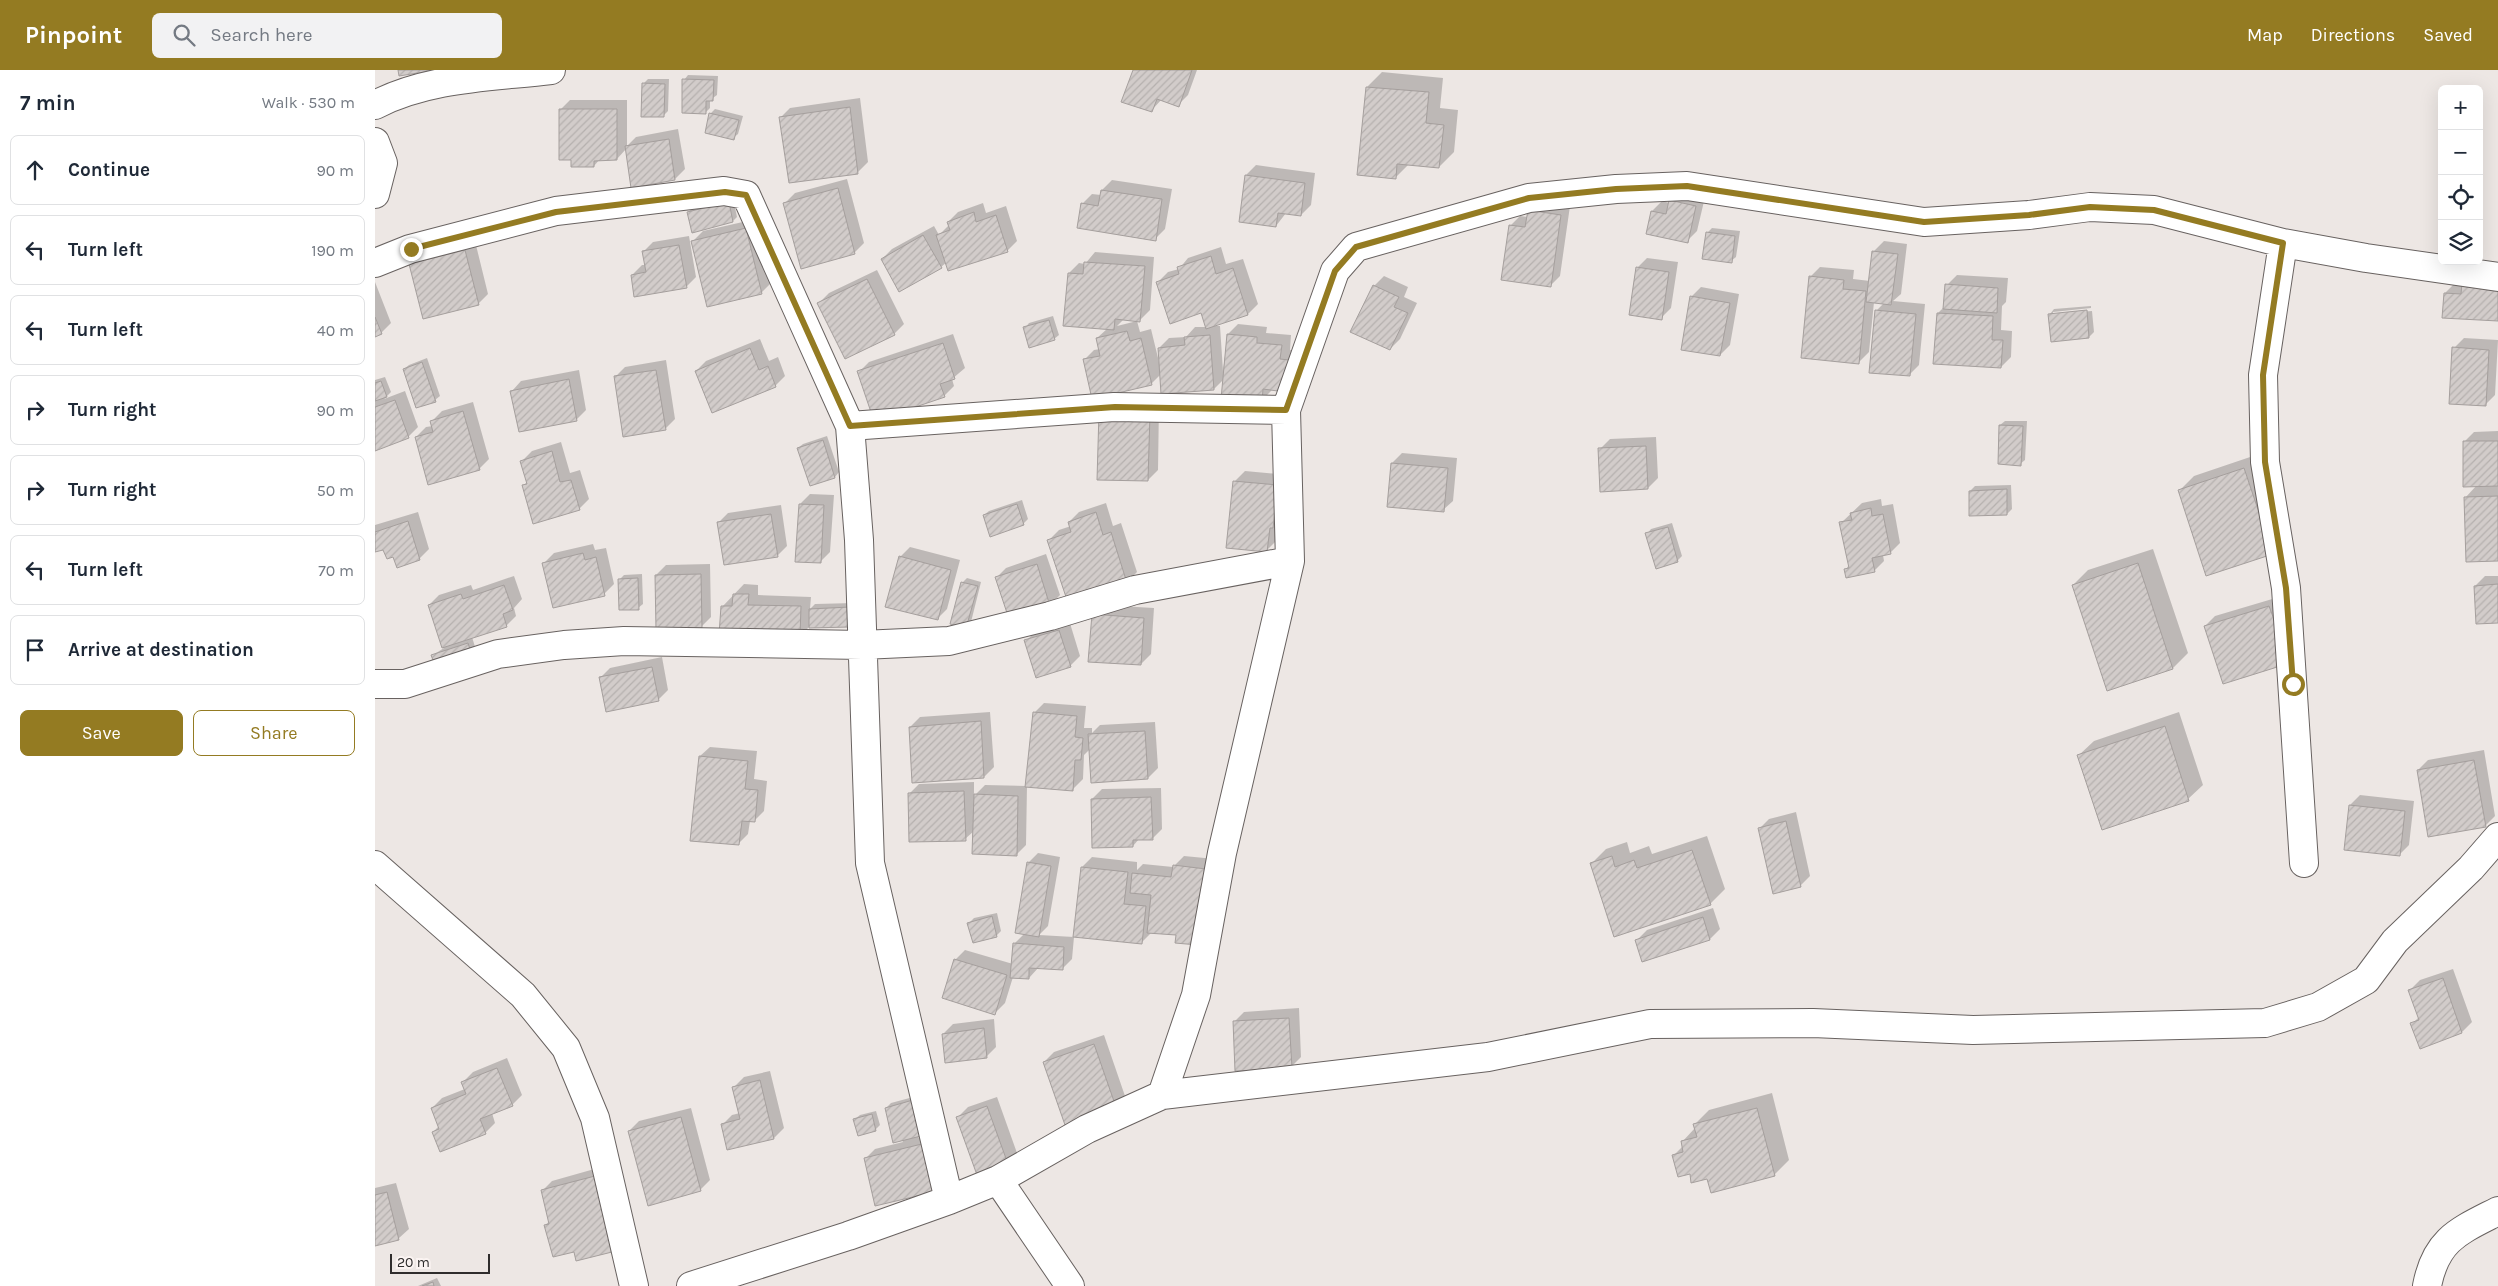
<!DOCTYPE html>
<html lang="en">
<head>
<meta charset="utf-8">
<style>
	body { margin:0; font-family:Karla,sans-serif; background:#f2f2f3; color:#1f2937 }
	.controls { position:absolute; right:15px; top:15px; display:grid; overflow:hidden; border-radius:8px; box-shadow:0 5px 20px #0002 }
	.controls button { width:45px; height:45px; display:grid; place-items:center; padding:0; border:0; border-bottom:1px solid #e0e1e3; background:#fff; color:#1f2937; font:25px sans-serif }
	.scale { position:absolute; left:15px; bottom:12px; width:100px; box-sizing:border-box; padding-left:5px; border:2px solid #2f2d2c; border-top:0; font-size:14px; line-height:18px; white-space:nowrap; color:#2f2d2c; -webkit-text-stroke:4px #fbf4f2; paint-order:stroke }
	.stop { position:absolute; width:15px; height:15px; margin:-11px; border:4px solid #947b22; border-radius:50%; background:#fff }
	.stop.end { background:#947b22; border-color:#fff; box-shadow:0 1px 5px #0008 }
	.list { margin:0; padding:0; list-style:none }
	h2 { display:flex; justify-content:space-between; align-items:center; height:65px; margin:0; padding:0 20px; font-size:21px }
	h2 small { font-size:16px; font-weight:400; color:#747a83 }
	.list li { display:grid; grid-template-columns:32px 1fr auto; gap:15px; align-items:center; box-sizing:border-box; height:70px; margin:0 10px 10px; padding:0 10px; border:1px solid #e0e1e3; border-radius:8px }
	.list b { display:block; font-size:19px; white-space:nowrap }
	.list em { font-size:16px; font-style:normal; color:#747a83 }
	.actions { display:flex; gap:10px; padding:15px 20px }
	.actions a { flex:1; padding:11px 0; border:1px solid #947b22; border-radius:8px; text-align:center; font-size:18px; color:#947b22 }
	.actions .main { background:#947b22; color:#fff }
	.icon { flex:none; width:28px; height:28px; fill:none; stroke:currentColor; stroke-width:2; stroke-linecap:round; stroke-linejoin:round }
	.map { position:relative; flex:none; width:2123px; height:1216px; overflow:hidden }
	header { display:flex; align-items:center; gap:30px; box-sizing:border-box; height:70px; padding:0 25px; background:#947b22; color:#fff }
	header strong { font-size:24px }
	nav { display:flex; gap:28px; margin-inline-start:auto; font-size:18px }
	.search { width:350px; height:45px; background:#f2f2f3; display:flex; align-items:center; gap:12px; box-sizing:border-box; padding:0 18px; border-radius:8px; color:#747a83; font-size:19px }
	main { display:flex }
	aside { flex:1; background:#fff }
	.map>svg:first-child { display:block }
</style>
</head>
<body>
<header>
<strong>Pinpoint</strong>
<div class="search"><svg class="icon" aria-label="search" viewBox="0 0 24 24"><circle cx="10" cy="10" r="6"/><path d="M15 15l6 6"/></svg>Search here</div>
<nav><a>Map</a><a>Directions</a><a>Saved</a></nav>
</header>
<main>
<aside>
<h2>7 min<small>Walk · 530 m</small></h2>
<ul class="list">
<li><svg class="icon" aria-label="ahead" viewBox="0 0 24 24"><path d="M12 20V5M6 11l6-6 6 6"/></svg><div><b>Continue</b></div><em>90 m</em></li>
<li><svg class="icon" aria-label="left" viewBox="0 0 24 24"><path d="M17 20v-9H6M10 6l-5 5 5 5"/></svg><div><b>Turn left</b></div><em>190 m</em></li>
<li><svg class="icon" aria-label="left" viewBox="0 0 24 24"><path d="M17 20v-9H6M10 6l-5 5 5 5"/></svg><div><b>Turn left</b></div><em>40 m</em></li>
<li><svg class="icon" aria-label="right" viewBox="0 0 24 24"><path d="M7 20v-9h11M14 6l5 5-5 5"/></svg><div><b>Turn right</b></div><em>90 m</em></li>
<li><svg class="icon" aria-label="right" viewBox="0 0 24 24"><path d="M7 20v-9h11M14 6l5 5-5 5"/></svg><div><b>Turn right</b></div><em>50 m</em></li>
<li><svg class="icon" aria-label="left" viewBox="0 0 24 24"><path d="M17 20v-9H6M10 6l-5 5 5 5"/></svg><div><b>Turn left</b></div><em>70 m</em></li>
<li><svg class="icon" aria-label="arrive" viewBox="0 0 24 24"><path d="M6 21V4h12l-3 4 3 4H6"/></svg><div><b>Arrive at destination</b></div></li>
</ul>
<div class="actions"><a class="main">Save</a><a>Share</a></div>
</aside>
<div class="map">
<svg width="2123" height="1216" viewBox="0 0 2123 1216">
	<defs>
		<pattern id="building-hatch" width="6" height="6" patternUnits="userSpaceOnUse" patternTransform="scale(1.25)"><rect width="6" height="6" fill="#d2ccca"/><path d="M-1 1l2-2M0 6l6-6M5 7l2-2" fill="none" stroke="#b5b0ae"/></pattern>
	</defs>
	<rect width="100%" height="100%" fill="#ede7e4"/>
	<path fill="#0003" d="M759 0H822L813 25 803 35 787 29 776 41Z
		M1007 2 1068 8 1065 38 1083 40 1079 82 1064 97 1034 94 1020 108 992 17Z
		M313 5 343 6 342 25 335 30V38L330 43 309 10Z
		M273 9H294L293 41 288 46 268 14Z
		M485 28 493 92 483 102 405 48 415 38Z
		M195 30H252V76L261 67 303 59 310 99 300 109 257 116 251 79 242 89H225L219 96 185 40Z
		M340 39 368 46 363 64 358 68 335 44Z
		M881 95 940 103 936 135 926 145 911 143 901 156 871 105Z
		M472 109 489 173 479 183 410 133 420 123Z
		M737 110 797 119 790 159 780 169 707 134 717 124 726 125 727 120Z
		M1306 121 1330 127 1322 161 1312 171 1272 163 1277 141 1287 131 1295 133Z
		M358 128 362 147 358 151 313 142 318 138Z
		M608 133 611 143 631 136 642 171 632 181 572 192 566 197 507 189 517 179 559 156 564 165 574 155 573 152 583 142Z
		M1195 136 1185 206 1175 216 1135 156 1145 146 1153 147 1154 141Z
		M381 149 396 213 386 223 318 171 328 161Z
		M1337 158 1365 161 1361 187 1356 191 1332 163Z
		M314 166 321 207 311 217 257 205 267 195H271L268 182 278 172Z
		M100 171 113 224 103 234 36 195 46 185Z
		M1509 171 1532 174 1526 224 1518 231 1550 234 1544 295 1534 305 1502 240 1509 233 1499 232 1494 282 1484 292 1435 207 1445 197 1479 200 1478 209 1495 211 1499 181Z
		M846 177 851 194 868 189 883 234 873 244 836 256H845L848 301 853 264 863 254 892 257 891 263 916 265 915 280 923 281 896 321 886 331 849 309 839 319 786 304 776 314 709 290 719 280 725 279 722 268 732 259 694 203 704 193 710 194 720 182 779 187 775 240 765 250 749 249 742 256 762 251 765 262 776 259 784 292V278L794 268 811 267 820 257H832L827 241 783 212 793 202 804 199 813 188Z
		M1272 188 1303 192 1296 238 1286 248 1262 198Z
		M502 200 529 254 519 264 444 233 454 223Z
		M1582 205 1633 208 1631 232 1627 236 1626 260 1637 261 1636 287 1626 297 1563 243 1569 237 1572 215Z
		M1009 206 1033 217 1029 227 1042 233 1025 269 1015 279 999 216Z
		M0 212 16 253 6 263 0 265Z
		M2080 213 2088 214 2123 249 2070 223Z
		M1326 217 1364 224 1355 275 1345 285 1316 227Z
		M1716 236V238L1678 242V244L1717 241 1719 262 1714 267 1675 244 1679 239Z
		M678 246 684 265 679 269 650 258 654 253Z
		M578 264 590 298 577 309 579 316 569 326 484 302 494 292Z
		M2089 268 2123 270 2120 325 2110 335 2079 278Z
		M385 269 394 291 403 287 410 306 400 316 321 301 331 291Z
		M52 288 65 326 60 330 29 299 34 295Z
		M291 290 300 349 290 359 240 307 250 297Z
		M204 300 211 340 201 350 137 321 146 311Z
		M10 307 16 322 9 329 30 321 43 357 33 367 0 379V310Z
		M98 332 114 389 104 399 41 367 51 357 58 356 57 351 67 341Z
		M735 332 784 334 783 400 773 410Z
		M1630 351H1652L1650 390 1645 394 1625 355Z
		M2123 361V489L2090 428 2102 415 2089 372 2099 362Z
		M452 366 464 402 460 407 435 415 423 378 428 374Z
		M1281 367 1283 408 1273 418 1225 379 1235 369Z
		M186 372 195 403 205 400 214 429 204 439 149 415 153 411 147 391 157 381Z
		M1027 383 1082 388 1078 431 1068 440 1017 393Z
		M1884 384 1913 468 1804 421 1819 406Z
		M870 401 913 405 901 471 891 481 852 476 860 411Z
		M1636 415 1637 439 1632 444 1595 421 1600 416Z
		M435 424 459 425 455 482 445 492 425 434Z
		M1506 429 1507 436 1518 434 1525 473 1515 483 1508 485 1509 491 1499 501 1471 499 1474 495 1466 453 1487 433Z
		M647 430 653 449 648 454 609 445 614 441Z
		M731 433 738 456 746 453 762 502 752 512 674 470 684 460 696 456 694 452 704 442Z
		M406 435 412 476 402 486 343 453 353 443Z
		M43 442 54 479 44 489 19 485 9 478 0 481V455Z
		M1297 453 1307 486 1302 491 1272 464 1276 459Z
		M218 474 220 480 231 478 239 514 229 524 169 493 179 483Z
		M535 477 585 490 572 539 562 549 525 487Z
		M1778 479 1813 583 1798 598 1732 619 1698 515 1713 500Z
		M671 484 685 525 675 535 621 508 631 498Z
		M335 494 336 547 326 557 281 505 291 495Z
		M267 504 268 534 263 538 244 510 249 505Z
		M139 506 147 529 139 538 141 546 131 556 97 567 101 580 58 585 69 578 54 535 64 525 96 515 98 520Z
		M2110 506H2123V552L2100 516Z
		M592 508 606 512 596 552 591 557 588 512Z
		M369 514 383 515V525L436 527 435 539 440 534 479 533V551L436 555 425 566 347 537Z
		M1904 527 1924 582 1830 556 1840 546Z
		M728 535 779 538 776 584 766 594 715 591Z
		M694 550 705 586 695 596 651 571 661 561Z
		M287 587 293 620 283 630 225 608 235 598Z
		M669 633 711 636 709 658H717V663L725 655 780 652 783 698 773 708 715 679 709 685 708 709 698 719 652 716 651 775 641 785 599 761 590 769 534 724 544 714 599 712V726L610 715 652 716 659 643Z
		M615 642 619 697 609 707 535 657 545 647Z
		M1804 642 1828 715 1813 729 1704 685 1719 671Z
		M335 677 382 681 379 709 392 711 389 741 379 751H375L373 764 363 774 325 686Z
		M2109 680 2120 746 2110 756 2043 700 2053 690Z
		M786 718 787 759 777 769H764L758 776 717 729 727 719Z
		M1985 725 2039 731 2034 775 2024 785 1975 735Z
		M1421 742 1435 806 1425 816 1384 759 1394 749Z
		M1332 766 1350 819 1335 834 1217 793 1231 779 1252 772 1255 783 1274 776 1277 784Z
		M663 783 685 787 673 856 664 865 699 867 697 889 687 899 664 897 654 908 638 907 630 933 620 943 580 890 590 880 638 894 639 874 650 863 653 793Z
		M809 786 840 789 802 864 776 863 766 873 699 866 707 797 717 787 762 792V800L768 794 798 797Z
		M1338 838 1345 859 1335 869 1268 891 1262 870 1272 860Z
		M622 843 626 861 621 866 594 853 599 848Z
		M2078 899 2097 952 2087 962 2037 954 2044 947 2035 920 2045 910Z
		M924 938 926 987 916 997 859 952 869 942Z
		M619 949 621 977 611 987 568 964 578 954Z
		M729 965 750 1026 740 1036 669 992 679 982Z
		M132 988 147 1025 137 1035 117 1043 120 1053 110 1063 58 1062 64 1056 57 1038 67 1028 90 1019 88 1012 98 1002Z
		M395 1001 409 1058 399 1068 347 1055 357 1045 365 1043 359 1017 369 1007Z
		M1397 1023 1414 1090 1399 1105 1333 1107 1316 1103 1299 1085 1308 1076 1307 1072 1320 1058 1319 1055 1334 1040Z
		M542 1026 551 1060 543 1068 561 1064 572 1110 490 1089 500 1079 528 1072 511 1038 516 1033Z
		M622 1027 642 1083 632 1093 583 1047 593 1037Z
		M316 1038 335 1110 325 1120 254 1061 264 1051Z
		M501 1041 505 1055 500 1060 480 1049 485 1045Z
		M230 1096 199 1180 170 1155 175 1151 167 1121 177 1111Z
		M21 1113 34 1159 24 1168 0 1175V1118Z
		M62 1208 66 1216H43Z"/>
	<path fill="url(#building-hatch)" stroke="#a59f9d" d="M23 0H61L24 6Z
		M758 0H817L804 37 782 29 777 42 746 32Z
		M307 9 339 10 338 31H331V44L307 43Z
		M267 13 290 14 289 47H266Z
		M991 17 1054 22 1051 53 1069 55 1064 98 1022 94 1021 109 982 105Z
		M475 37 483 104 414 113 404 47Z
		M184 39H242V90L219 91V97H196V90H184Z
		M334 43 364 50 359 70 330 63Z
		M294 69 300 110 256 118 250 76Z
		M870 105 930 113 926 146 903 143 901 157 864 152Z
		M463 118 480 184 426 199 408 133Z
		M726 120 787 129 781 171 702 158 706 133 723 136Z
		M1294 130 1321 136 1313 173 1271 164 1276 141 1291 144Z
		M354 132 358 152 317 163 312 142Z
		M1153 140 1186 145 1176 217 1126 210 1134 155 1150 157Z
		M599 142 601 152 621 145 633 182 573 201 561 165 575 160 572 152Z
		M371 158 387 224 332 237 316 171Z
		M1331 162 1360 166 1357 193 1327 189Z
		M548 165 567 198 524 222 506 189Z
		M304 175 312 218 259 227 256 205 271 202 267 181Z
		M90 180 104 235 48 249 34 194Z
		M1497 181 1523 184 1516 235 1491 232Z
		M836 186 841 204 858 198 873 245 831 259 826 243 795 254 781 212 804 204 802 197Z
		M709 192 770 196 765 252 740 249 739 260 688 256 693 203 708 204Z
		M1261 197 1294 202 1287 250 1254 245Z
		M1434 206 1469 210 1468 219 1491 221 1484 294 1426 288Z
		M492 209 520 265 470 289 442 233Z
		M2087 213 2123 216V251L2067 248 2069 223 2086 224Z
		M1570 214 1623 218 1622 243 1568 239Z
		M998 215 1024 227 1019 237 1033 243 1015 280 975 262Z
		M1315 226 1355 233 1345 286 1306 280Z
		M1500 240 1541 244 1535 306 1494 303Z
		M1712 240 1714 268 1676 272 1673 244Z
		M1562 243 1618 246 1617 270H1628L1626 298 1558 294Z
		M0 247 7 264 0 267Z
		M674 250 680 270 654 278 648 257Z
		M752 261 755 271 766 268 777 315 717 329 708 289 725 286 721 268Z
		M852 264 882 267V273L907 275 905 289 914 290 910 322 888 319 887 332 846 329Z
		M835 265 839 320 786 324 783 278 810 275 809 267Z
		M568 273 580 309 565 314 570 327 499 351 482 301Z
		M2077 277 2114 280 2111 336 2074 334Z
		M375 278 384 300 393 296 401 317 337 343 320 301Z
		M47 292 61 332 41 338 28 299Z
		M281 300 291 360 248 367 239 306Z
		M194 309 202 351 144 362 135 321Z
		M6 311 12 327 0 331V313Z
		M20 330 34 368 0 381V337Z
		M88 341 105 400 53 415 40 367 58 362 55 351Z
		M724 342 775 343 773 411 722 410Z
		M1624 355 1648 356 1646 396 1623 394Z
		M448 370 460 408 435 416 422 378Z
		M2088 371H2123V416L2088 417Z
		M1271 376 1273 419 1225 422 1223 378Z
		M177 381 185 412 196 410 205 440 158 454 147 415 152 414 145 391Z
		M1016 393 1073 398 1069 442 1012 437Z
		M1869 398 1898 484 1831 506 1803 420Z
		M858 411 903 415 898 458H895L892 482 851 478Z
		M1632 419V445L1594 446V421Z
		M2123 426V491L2091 492 2089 427Z
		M424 434 449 435 446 493 420 492Z
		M642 434 649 455 615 467 608 445Z
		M1496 438 1497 446 1508 444 1516 484 1497 488 1500 502 1471 508 1469 499 1474 498 1464 452 1477 450 1475 443Z
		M721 442 728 465 736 462 752 513 693 533 672 470 696 462 693 452Z
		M396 444 403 487 349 495 342 452Z
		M33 451 45 490 22 498 18 487 12 489 8 480 0 482V462Z
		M1293 457 1303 492 1281 499 1270 463Z
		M208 483 210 490 221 487 230 526 178 538 167 493Z
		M524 486 576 500 563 550 510 537Z
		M1763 493 1798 599 1732 621 1697 515Z
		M662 494 675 536 634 549 620 507Z
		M326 504 327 558 281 560 280 505Z
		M263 508 264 540H244L243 509Z
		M586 512 603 516 591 558 575 554Z
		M2123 514V553L2101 554 2099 516Z
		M129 515 138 540 128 544 132 557 67 578 53 535 86 524 88 529Z
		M358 524H374L373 535 426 536 425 567 344 565 346 536H357Z
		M1894 536 1915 593 1848 614 1829 556Z
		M475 537V557L434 558V539Z
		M717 544 769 548 766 595 713 592Z
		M684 560 696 597 661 608 649 570Z
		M93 573 97 586 61 598 56 585Z
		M277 597 284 631 231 642 224 607Z
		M658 642 702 646 700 667 708 668 706 690H700L698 721 650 717Z
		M606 651 609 708 537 713 534 657Z
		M1790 656 1814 731 1727 760 1702 685Z
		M770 661 773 709 716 713 713 664Z
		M324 686 373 691 370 719 383 720 380 752 367 751 364 775 315 771Z
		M2099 690 2111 757 2053 767 2042 700Z
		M589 721 591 771 534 772 533 723Z
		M599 724 643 726 642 786 597 784Z
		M776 727 778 770H758V777L717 778 716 729Z
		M1974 735 2030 741 2025 786 1969 780Z
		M1411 751 1426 817 1398 824 1383 758Z
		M1317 780 1336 835 1239 867 1215 793 1237 786 1240 797 1259 790 1262 798Z
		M652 792 676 796 664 867 640 863Z
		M798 795 831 799 823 875 800 873 801 865 772 863 776 825 755 823 757 803 796 807Z
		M706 797 753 802 749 834 771 836 767 874 698 867Z
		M617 846 622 867 598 873 592 853Z
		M1328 847 1335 870 1267 892 1260 870Z
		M638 873 689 877 688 900 654 898V909L635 908Z
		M579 889 632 905 620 945 567 928Z
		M2068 908 2087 963 2045 979 2035 953 2044 950 2033 920Z
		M914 948 917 998 860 1001 858 951Z
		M609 958 612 988 570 993 567 964Z
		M719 974 741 1037 690 1055 668 992Z
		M122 998 138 1036 105 1049 111 1064 65 1082 57 1062 64 1059 56 1038 91 1024 86 1012Z
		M385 1010 399 1069 352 1080 346 1054 365 1049 357 1017Z
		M538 1030 546 1066 518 1073 510 1038Z
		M612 1036 633 1094 602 1105 581 1047Z
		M1382 1038 1400 1106 1336 1123 1332 1109 1316 1113 1315 1104 1303 1107 1297 1085 1308 1082 1306 1071 1322 1067 1318 1054Z
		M497 1044 501 1061 483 1066 478 1049Z
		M306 1047 326 1121 273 1136 253 1061Z
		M551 1073 563 1121 500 1136 489 1088Z
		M220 1106 241 1181 201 1191 199 1182 178 1187 169 1155 174 1154 166 1120Z
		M12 1122 24 1170 0 1176V1125Z
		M58 1212 59 1216H47Z"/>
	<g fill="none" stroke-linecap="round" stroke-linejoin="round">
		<defs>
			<path id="minor" d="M0 35C53 7 118 7 176 0
				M0 72 8 93 0 124
				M1908 173 1888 305 1890 392 1911 518 1929 793
				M0 193 35 179 181 141 349 121 371 125 475 356 484 470 495 793 574 1130
				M475 356 739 337 911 340
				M0 614H30L123 584 189 575 249 571 487 575 574 571 675 546 760 520 915 491
				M0 795 148 925 191 978 220 1048 259 1216
				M787 1025 821 925 847 783 915 491 911 340 960 201 981 177 1154 128 1241 119 1312 116 1549 152 1654 145 1715 137 1779 140 1908 173 1991 188 2123 207
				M623 1110 695 1216
				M316 1216 473 1166 574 1130 623 1110 712 1059 787 1025 1113 987 1275 954 1438 953 1598 960 1890 953 1943 937 1991 910 2020 871 2096 798 2123 767
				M2052 1216C2061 1169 2084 1161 2123 1141"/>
		</defs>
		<use href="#minor" stroke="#686260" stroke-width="30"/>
		<use href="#minor" stroke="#fff" stroke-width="28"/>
	</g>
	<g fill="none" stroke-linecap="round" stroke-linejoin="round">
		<path stroke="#947b22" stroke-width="6" d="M36 179 181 142 350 122 371 125 475 356 740 337 911 340 960 201 981 177 1154 128 1241 119 1312 116 1549 152 1654 145 1715 137 1779 140 1908 173 1888 305 1890 392 1911 518 1918 614"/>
	</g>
</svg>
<div class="controls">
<button>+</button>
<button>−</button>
<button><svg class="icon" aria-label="locate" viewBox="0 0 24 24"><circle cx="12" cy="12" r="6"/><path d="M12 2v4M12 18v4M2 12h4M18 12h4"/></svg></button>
<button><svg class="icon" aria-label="layers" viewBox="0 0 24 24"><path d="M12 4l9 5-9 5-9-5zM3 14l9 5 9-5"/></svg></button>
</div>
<div class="scale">20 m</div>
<div class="stop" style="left:1918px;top:614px"></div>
<div class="stop end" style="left:36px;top:179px"></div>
</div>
</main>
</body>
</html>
